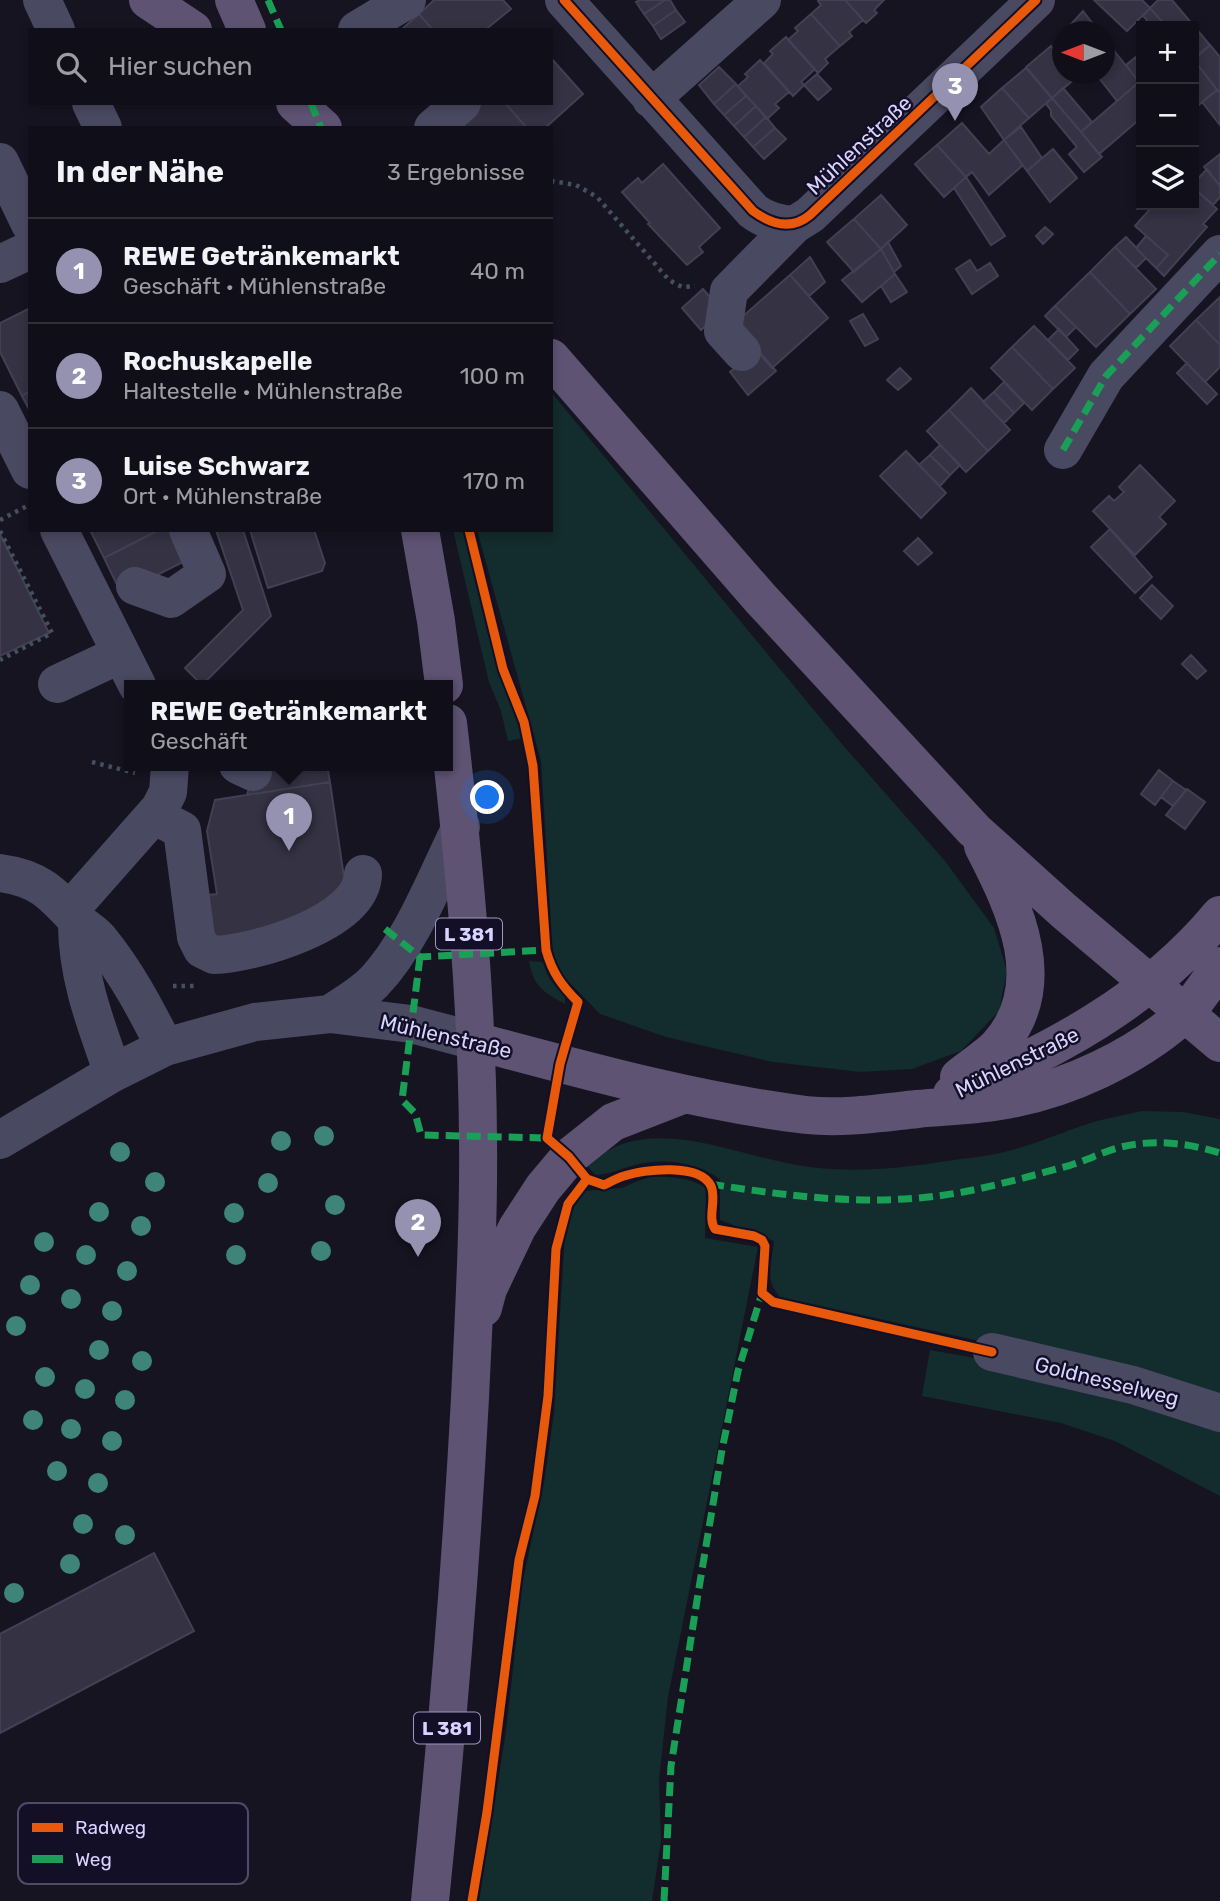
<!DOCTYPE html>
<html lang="de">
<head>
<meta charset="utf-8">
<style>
	body { margin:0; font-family:Rubik,sans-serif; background:#191822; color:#f1f3f6 }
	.controls { position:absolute; right:21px; top:21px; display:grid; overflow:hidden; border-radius:0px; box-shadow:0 4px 10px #0003 }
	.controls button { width:63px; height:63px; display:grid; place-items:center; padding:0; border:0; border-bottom:2px solid #302f38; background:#100f19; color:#f1f3f6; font:35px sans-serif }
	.compass { position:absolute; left:1052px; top:21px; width:63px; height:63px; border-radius:50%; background:#100f19; box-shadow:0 4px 10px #0003; rotate:270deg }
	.you { position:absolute; left:488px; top:798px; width:24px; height:24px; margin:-18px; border:5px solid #fff; border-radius:50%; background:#1a73e8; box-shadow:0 0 0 10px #1a73e833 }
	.badge { display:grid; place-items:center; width:46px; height:46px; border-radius:50%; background:#9591b1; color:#fff; font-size:23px; font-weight:700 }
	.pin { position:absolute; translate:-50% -58px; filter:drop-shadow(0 2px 4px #0008) }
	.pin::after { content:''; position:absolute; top:37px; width:24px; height:21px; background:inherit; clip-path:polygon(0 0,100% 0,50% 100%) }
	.popup { position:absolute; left:124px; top:680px; width:329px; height:91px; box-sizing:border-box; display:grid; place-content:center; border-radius:0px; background:#100f19; filter:drop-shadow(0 2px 5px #0005); font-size:23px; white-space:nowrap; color:#9c9ca2 }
	.popup b { font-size:26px; color:#f1f3f6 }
	.popup::after { content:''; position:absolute; left:50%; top:100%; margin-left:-14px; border:14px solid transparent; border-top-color:#100f19 }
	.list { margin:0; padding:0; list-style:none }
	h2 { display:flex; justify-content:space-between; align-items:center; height:91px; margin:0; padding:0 28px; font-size:30px }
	h2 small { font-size:23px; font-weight:400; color:#9c9ca2 }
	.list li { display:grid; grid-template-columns:46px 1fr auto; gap:21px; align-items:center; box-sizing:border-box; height:105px; padding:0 28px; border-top:2px solid #302f38 }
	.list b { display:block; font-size:26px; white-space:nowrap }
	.list p { margin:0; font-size:23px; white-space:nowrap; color:#9c9ca2 }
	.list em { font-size:23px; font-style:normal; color:#9c9ca2 }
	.icon { flex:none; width:38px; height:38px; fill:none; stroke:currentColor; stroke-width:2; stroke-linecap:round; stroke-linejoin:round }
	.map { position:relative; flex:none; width:1220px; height:1901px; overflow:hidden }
	.search { position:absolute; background:#100f19; box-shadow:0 4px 10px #0003; left:28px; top:28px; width:525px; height:77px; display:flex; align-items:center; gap:18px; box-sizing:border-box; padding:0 24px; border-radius:0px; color:#9c9ca2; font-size:26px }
	.panel { position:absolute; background:#100f19; box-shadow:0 4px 10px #0003; left:28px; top:126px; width:525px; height:406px; border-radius:0px }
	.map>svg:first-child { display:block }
</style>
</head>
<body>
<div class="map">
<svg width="1220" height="1901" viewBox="0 0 1220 1901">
	<rect width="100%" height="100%" fill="#161421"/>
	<path fill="#132c2d" d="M551 392 842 744 945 861 994 928 1007 971 999 1011 961 1051 912 1069 861 1072 773 1062 666 1037 600 1014 563 976 553 956 541 761 477 530H551Z
		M453 530H464L488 635 523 738 508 741 501 711 489 682Z
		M529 961 543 962C547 977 553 985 565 995V1004C543 992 533 986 529 961Z
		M1142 1111 1183 1112 1220 1119V1394L780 1297C764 1280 772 1263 774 1241L720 1220V1179C697 1163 667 1158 639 1164 625 1167 612 1174 596 1175L587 1166C649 1107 738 1159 810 1167 857 1173 901 1168 947 1161 965 1158 983 1157 1000 1153 1031 1146 1060 1133 1090 1123 1107 1118 1125 1115 1142 1111Z
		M654 1176C672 1177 691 1178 706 1188L705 1238 758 1247 668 1697 659 1780 661 1841 652 1901H479L506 1731 523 1580 544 1483 554 1413 565 1231 576 1201 584 1191 622 1188 638 1181Z
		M930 1350 1069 1375 1220 1420V1496L1115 1441 1061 1423 922 1396Z"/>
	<path fill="#343243" stroke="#433f54" stroke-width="2" d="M434 0H503L511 9 485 30H433L419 14Z
		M640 0H665L644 14 636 2Z
		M665 0H670L676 10 653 26 644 14Z
		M819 0H845L863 20 849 32 852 36 840 46 811 14 821 5 818 1Z
		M845 0H884L874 10 877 13 866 23Z
		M1094 0H1142L1150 8 1127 31Z
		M1158 0H1172L1210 45 1194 58V26H1166L1150 8Z
		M1150 8 1166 26H1145L1147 20 1143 16Z
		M676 10 685 22 661 39 653 26Z
		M1083 11 1099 32H1064Z
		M419 14 433 30H401Z
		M811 14 840 46 825 59 828 63 818 73 788 40 798 31 795 28Z
		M786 37 815 69 801 82 804 85 793 96 764 63 773 54 770 51Z
		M1104 38 1139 82 1117 101 1096 74H1104Z
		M1210 45 1220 57V93L1194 60Z
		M1051 46 1062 60V74H1074L1077 77 1052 98 1026 67Z
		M1136 57 1141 63V85L1126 65Z
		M551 58 583 94 545 128H527L505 103H551Z
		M760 60 789 92 775 104 779 108 767 119 738 86 748 77 745 74Z
		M1194 60 1217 90 1194 109Z
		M719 67 736 84 714 104 699 85Z
		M1026 68 1052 98 1029 118 1002 88Z
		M817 74 831 89 818 100 804 85Z
		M1139 82 1141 85V118L1099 154 1081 132Z
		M736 84 746 96 724 115 714 104Z
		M1002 88 1029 118 1004 140 981 107Z
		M1063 88 1092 122 1081 132 1052 98Z
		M1217 90 1220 93V125L1202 102Z
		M746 96 756 106 734 126 724 115Z
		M1052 98 1102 157 1084 172 1069 154 1077 147 1051 116V110L1046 104Z
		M475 103H505L527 128H448Z
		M756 106 766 117 744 137 734 126Z
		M766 117 775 128 753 147 744 137Z
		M962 123 989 154 1004 140 1023 165 989 195 972 172 966 177 937 145Z
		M1021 127 1042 158 1027 171 1004 140Z
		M775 128 786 139 764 159 753 147Z
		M937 145 966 177 944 197 915 164Z
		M1053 149 1077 178 1050 202 1027 171Z
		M1220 154V186L1204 167Z
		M663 164 720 228 699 247 703 252 687 265 648 224 650 223 622 192 638 178 642 183Z
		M1207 169 1220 186V197L1213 205 1194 188V183Z
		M966 177 1005 236 991 245 954 188Z
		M1194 188 1217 209 1203 224 1207 227 1164 276 1156 268 1168 255 1135 226 1151 208V205H1194Z
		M881 195 907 225 881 249 854 219Z
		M854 219 881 249 854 272 827 242Z
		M1045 227 1053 234 1043 244 1036 236Z
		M1146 236 1168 255 1156 268 1136 248Z
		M1126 237 1146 258 1136 268 1115 247Z
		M888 242 901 266 894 272 881 249Z
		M1115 247 1156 289 1130 314 1090 272Z
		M881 249 895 274 862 302 842 280Z
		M810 257 825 282 809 296 790 275Z
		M970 260 977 271 990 263 998 276 972 294 956 269Z
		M1090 272 1130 314 1096 347 1055 306Z
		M895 274 907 292 891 302 881 286Z
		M790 275 828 318 772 368 734 324Z
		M703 289 722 311 701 330 682 308Z
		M1220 297V345L1196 320Z
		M1055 306 1076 327 1066 337 1045 316Z
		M30 308V391L22 396 0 352V323Z
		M863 314 878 339 865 346 850 321Z
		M1196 320 1220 345V367L1205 382 1170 346Z
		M1034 326 1075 368 1053 389 1012 347Z
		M1059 329 1078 350 1068 360 1048 340Z
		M1012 347 1053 389 1032 410 991 368Z
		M757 349 776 371 748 395 730 372Z
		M1187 363 1217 394 1207 404 1177 373Z
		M900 368 911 379 898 390 887 380Z
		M1004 382 1024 403 1014 413 994 392Z
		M971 388 1010 430 988 451 949 410Z
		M30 391V411L22 396Z
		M994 392 1014 413 1004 423 983 402Z
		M949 410 988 451 966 472 927 431Z
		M940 445 960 465 950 475 930 455Z
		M906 451 946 493 921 518 880 476Z
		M930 455 950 475 940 486 919 465Z
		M1140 465 1175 501 1159 517 1166 524 1135 555 1093 511 1109 496 1114 501 1124 492 1119 487Z
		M1110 529 1152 577 1135 593 1091 547Z
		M90 530H159L104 558Z
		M159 530H173L187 560 121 593 104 558Z
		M216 530H243L271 616 202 685 185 668 243 610Z
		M250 530H314L325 563 322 571 268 588Z
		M0 534 49 633 0 656Z
		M918 538 932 553 918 565 904 551Z
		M1152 585 1173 606 1161 619 1140 598Z
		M1191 655 1206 671 1197 679 1182 664Z
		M255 765H327L330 782 247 795Z
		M1159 770 1173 781 1155 805 1141 794Z
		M1173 781 1186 790 1173 806 1161 797Z
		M330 782 346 891 298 925 206 940 199 896 217 894 207 831 215 800Z
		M1187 789 1205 802 1185 829 1166 815Z
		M154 1553 194 1631 0 1733V1634Z"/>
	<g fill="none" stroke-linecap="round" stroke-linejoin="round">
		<path stroke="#333142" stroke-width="38" stroke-dasharray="38 19" stroke-linecap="butt" d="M253 772 295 765"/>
		<path stroke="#44505f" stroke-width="4.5" stroke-dasharray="3.5 5" stroke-linecap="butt" d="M551 181 576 185 597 197 669 280 682 287 695 286
			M0 520 29 505
			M0 531 52 633 0 660
			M92 762 135 773
			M173 986H195"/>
		<path stroke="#4a4962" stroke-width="38" d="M42 0 56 30
			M564 0 753 211C766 221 779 224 794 225
			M357 30 407 0
			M651 99 762 0
			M91 103 103 128
			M433 128 462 103
			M0 162 30 224
			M0 264 30 250
			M742 352 723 331 729 291 794 225 810 215 1036 0
			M0 410 30 470
			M1063 450 1106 376 1220 254
			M59 530 137 685
			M135 586 171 599 207 574 188 530
			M57 684 121 654
			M238 765 253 772
			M155 816 182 830 196 937 202 949 214 955C253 954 362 923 363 874
			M0 873C38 878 51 892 76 919 83 927 94 932 100 940 127 973 146 1010 165 1047
			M69 911 160 808 168 792 170 765
			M77 920C76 973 95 1023 113 1073
			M330 1014C345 1004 361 995 374 982 412 942 436 877 461 827
			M0 1140 113 1073 165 1047 255 1022 330 1014 411 1024 475 1041
			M992 1352 1133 1385 1220 1413"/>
		<path stroke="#5e5373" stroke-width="38" d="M148 0 193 30
			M234 0 247 30
			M295 103 323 128
			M551 358 760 598 974 830 1064 911 1220 1043
			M420 530 436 621 444 685
			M475 1041C584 1070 694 1101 806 1115 843 1119 880 1113 917 1109 946 1106 977 1106 1006 1100 1068 1089 1134 1058 1181 1017 1196 1003 1208 983 1220 966
			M959 1077C971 1067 986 1058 997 1047 1053 986 1015 908 983 846
			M952 1094C1052 1052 1150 1000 1220 915
			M483 1308 488 1289 517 1228 543 1188 569 1157 613 1122 685 1094
			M430 1901C447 1734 461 1566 470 1398 474 1312 479 1224 478 1137 477 999 464 861 448 723"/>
		<path stroke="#1a9f57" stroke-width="7" stroke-dasharray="14 7" stroke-linecap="butt" d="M268 0 281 30
			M311 103 321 128
			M1063 450 1106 376 1220 254
			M385 929 420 957 546 950
			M420 957 402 1100 415 1113 421 1135 547 1138
			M710 1184C795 1197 876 1208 963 1192 999 1185 1035 1175 1071 1165 1088 1160 1104 1151 1121 1147 1153 1139 1188 1143 1220 1153
			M664 1901 671 1766 698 1594 722 1450 738 1371 762 1293"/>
		<defs>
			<path id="cycleway" d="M564 0 753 211C772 225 792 230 810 215L1036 0
				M469 530 503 669 524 722 533 766 546 950C552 972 561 985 578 1002L560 1064 547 1138 569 1157 587 1179 568 1204 556 1249 548 1396 535 1496 519 1560 487 1812 472 1901
				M587 1179 604 1185C610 1182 617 1178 624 1176 644 1169 700 1163 711 1186 717 1200 707 1217 715 1229L754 1236 762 1240 765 1246 762 1293 773 1302 992 1352"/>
		</defs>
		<use href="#cycleway" stroke="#130f26" stroke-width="13"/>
		<use href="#cycleway" stroke="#e8590c" stroke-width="9"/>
	</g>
	<g fill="#3e8478">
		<circle cx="324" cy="1136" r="10"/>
		<circle cx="281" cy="1141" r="10"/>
		<circle cx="120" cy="1152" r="10"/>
		<circle cx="155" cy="1182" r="10"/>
		<circle cx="268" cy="1183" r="10"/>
		<circle cx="335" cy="1205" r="10"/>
		<circle cx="99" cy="1212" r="10"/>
		<circle cx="234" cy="1213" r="10"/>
		<circle cx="141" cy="1226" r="10"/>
		<circle cx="44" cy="1242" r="10"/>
		<circle cx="321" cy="1251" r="10"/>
		<circle cx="86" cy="1255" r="10"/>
		<circle cx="236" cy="1255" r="10"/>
		<circle cx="127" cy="1271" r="10"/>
		<circle cx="30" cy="1285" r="10"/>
		<circle cx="71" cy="1299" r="10"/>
		<circle cx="112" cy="1311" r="10"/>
		<circle cx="16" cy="1326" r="10"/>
		<circle cx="99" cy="1350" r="10"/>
		<circle cx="142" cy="1361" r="10"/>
		<circle cx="45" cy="1377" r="10"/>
		<circle cx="85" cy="1389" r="10"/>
		<circle cx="125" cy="1400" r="10"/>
		<circle cx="33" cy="1420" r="10"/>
		<circle cx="71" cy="1429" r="10"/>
		<circle cx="112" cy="1441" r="10"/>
		<circle cx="57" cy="1471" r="10"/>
		<circle cx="98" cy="1483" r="10"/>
		<circle cx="83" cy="1524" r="10"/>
		<circle cx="125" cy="1535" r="10"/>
		<circle cx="70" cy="1564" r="10"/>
		<circle cx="14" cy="1593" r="10"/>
	</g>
	<g text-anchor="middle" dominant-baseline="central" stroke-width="5" stroke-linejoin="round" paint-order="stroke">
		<g fill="#130f26" stroke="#9e99be" stroke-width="2">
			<rect x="436" y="918.5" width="66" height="31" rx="5"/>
			<rect x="414" y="1712.5" width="66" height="31" rx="5"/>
		</g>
		<g font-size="19" font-weight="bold" fill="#d9d4ff">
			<text x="469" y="934">L 381</text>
			<text x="447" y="1728">L 381</text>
		</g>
		<g font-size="21" fill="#d9d4ff" stroke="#130f26">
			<text transform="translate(859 145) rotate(-43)">Mühlenstraße</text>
			<text transform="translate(446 1036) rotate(13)">Mühlenstraße</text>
			<text transform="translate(1017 1062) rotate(-26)">Mühlenstraße</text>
			<text transform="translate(1107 1381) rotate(14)">Goldnesselweg</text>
		</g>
	</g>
	<rect x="18" y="1803" width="230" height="81" rx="10" fill="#130f26" stroke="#4e4a67" stroke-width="2"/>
	<rect x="32" y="1823" width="31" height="9" fill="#e8590c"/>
	<rect x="32" y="1855" width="31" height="8" fill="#1a9f57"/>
	<g font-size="19" fill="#d9d4ff">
		<text x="75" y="1834">Radweg</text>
		<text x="75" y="1866">Weg</text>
	</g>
</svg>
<div class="controls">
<button>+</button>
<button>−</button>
<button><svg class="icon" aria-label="layers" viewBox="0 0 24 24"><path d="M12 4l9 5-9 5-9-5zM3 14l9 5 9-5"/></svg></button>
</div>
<svg class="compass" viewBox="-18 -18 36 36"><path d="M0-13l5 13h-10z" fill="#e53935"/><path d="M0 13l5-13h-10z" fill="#9c9ca2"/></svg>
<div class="you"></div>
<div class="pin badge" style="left:289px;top:851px">1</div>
<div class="popup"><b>REWE Getränkemarkt</b>Geschäft</div>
<div class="pin badge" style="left:418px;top:1257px">2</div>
<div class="pin badge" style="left:955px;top:121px">3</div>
<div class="search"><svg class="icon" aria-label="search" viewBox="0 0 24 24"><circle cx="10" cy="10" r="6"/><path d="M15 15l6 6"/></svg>Hier suchen</div>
<section class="panel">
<h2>In der Nähe<small>3 Ergebnisse</small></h2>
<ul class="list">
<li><span class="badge">1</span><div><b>REWE Getränkemarkt</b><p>Geschäft · Mühlenstraße</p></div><em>40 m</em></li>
<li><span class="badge">2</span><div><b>Rochuskapelle</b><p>Haltestelle · Mühlenstraße</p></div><em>100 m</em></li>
<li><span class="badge">3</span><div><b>Luise Schwarz</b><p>Ort · Mühlenstraße</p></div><em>170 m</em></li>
</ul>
</section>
</div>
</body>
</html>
